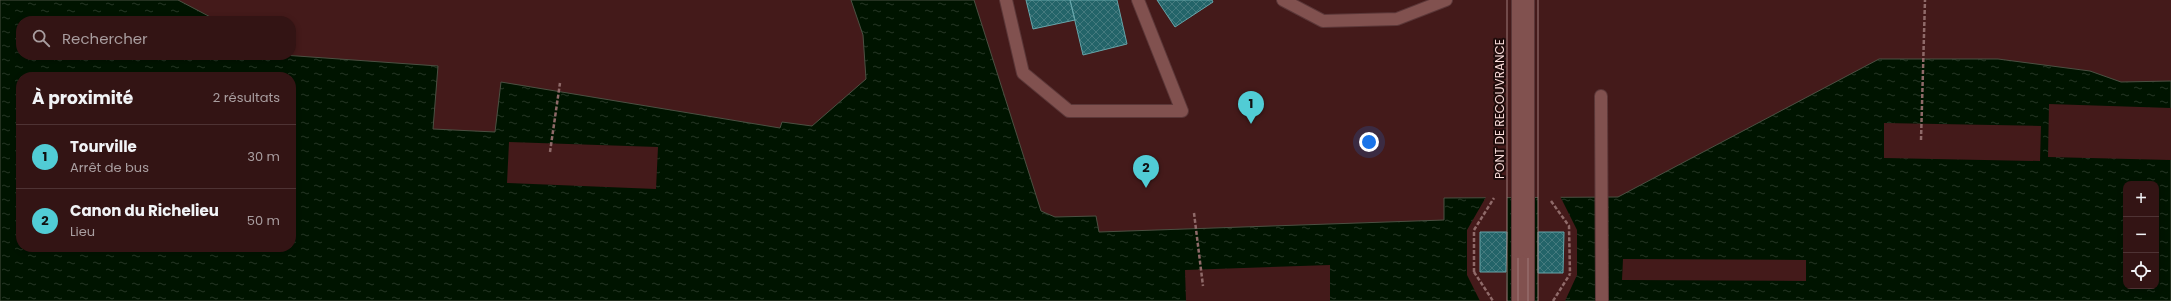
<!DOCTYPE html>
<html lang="fr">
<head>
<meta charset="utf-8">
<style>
	body { margin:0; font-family:Poppins,sans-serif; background:#3e2122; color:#f1f3f6 }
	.controls { position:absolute; right:12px; bottom:12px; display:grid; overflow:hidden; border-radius:8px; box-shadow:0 2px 6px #0003 }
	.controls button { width:36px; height:36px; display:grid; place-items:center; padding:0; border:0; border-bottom:1px solid #4e3334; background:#331414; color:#f1f3f6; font:20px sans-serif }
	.you { position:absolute; left:1369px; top:142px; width:14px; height:14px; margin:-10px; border:3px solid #fff; border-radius:50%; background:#1a73e8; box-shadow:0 0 0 6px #1a73e833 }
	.badge { display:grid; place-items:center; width:26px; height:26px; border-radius:50%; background:#51ccd5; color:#111; font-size:13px; font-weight:700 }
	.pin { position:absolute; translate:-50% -33px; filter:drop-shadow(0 1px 2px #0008) }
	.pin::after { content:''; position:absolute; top:21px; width:14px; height:12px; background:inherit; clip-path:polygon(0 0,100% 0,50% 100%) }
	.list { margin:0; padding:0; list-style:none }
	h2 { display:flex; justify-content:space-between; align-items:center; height:52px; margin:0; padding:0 16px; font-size:17px }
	h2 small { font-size:13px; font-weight:400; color:#a99ea0 }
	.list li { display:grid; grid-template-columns:26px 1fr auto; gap:12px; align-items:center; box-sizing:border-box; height:64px; padding:0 16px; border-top:1px solid #4e3334 }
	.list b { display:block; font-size:15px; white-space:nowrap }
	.list p { margin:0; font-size:13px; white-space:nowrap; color:#a99ea0 }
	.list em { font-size:13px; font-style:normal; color:#a99ea0 }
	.icon { flex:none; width:22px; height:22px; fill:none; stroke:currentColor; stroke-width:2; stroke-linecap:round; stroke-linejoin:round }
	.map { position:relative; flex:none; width:2171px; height:301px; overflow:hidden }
	.search { position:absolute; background:#331414; box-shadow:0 2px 6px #0003; left:16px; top:16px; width:280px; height:44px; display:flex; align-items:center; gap:10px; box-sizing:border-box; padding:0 14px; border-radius:16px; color:#a99ea0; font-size:15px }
	.panel { position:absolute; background:#331414; box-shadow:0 2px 6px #0003; left:16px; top:72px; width:280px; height:180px; border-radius:16px }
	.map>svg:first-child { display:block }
</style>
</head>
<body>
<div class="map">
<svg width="2171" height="301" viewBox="0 0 2171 301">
	<defs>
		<pattern id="water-ripples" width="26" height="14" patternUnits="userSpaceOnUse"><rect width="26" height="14" fill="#001400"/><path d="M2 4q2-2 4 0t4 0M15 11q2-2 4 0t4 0" fill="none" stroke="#263625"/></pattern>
		<pattern id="building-cross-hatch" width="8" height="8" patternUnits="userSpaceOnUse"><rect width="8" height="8" fill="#236469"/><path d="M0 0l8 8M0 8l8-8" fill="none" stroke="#447a7e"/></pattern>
	</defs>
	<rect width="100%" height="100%" fill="#441a1a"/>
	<path fill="url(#water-ripples)" stroke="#4b5042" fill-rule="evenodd" d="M0 0H178L218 21H21V55H283L438 66 433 129 495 132 501 82 780 128 782 122 812 126 866 79 863 35 851 0H974L1041 211 1055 217 1096 216 1099 232 1444 220V198L1618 197 1879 59H1998L2090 71 2121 82 2171 81V301H0ZM21 77H291V247H21ZM2126 184H2156V286H2126Z"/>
	<path fill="#441a1a" d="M2049 104 2171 108V160L2048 157Z
		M1884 123 2041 126 2040 161 1884 158Z
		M509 142 658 147 656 189 507 183Z
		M1538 196H1560L1577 230V275L1565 301H1538V273L1563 272 1564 232H1538Z
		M1486 197H1507V232H1480V272H1506L1507 301H1480L1467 275V230Z
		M1623 259 1806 260V281L1622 280Z
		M1330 265V301H1186L1185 270Z"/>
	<path fill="url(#building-cross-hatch)" stroke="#66a5aa" d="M1026 0H1070L1075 20 1033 29Z
		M1070 0H1117L1127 44 1083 55Z
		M1157 0H1212L1213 2 1175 27Z
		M1480 232H1507L1506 272H1480Z
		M1538 232H1564L1563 273H1538Z"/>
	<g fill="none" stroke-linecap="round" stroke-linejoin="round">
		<defs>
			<path id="lane" d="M1006 0 1023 73 1069 111H1182L1138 0
				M1601 96 1602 301"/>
			<path id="street" d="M1283 0 1323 21 1397 19 1446 0"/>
			<path id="secondary" d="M1518 301V252
				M1528 301V252"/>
		</defs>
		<use href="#lane" stroke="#5b3738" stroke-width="14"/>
		<use href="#street" stroke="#5b3738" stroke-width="14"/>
		<use href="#secondary" stroke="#5b3738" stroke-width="14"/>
		<path stroke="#8f6a69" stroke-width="2.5" stroke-dasharray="4 2" stroke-linecap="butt" d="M1921 140 1925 0
			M550 152 560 83
			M1194 213 1203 286
			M1474 272 1493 301
			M1553 301 1570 274"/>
		<use href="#lane" stroke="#81514f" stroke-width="12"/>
		<use href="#street" stroke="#81514f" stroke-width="12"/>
		<use href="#secondary" stroke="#81514f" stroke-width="12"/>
		<path stroke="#9f7b7a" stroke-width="1" d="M1538 0V301
			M1507 301V0
			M1518 301V0
			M1528 301V0"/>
		<defs>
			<path id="secondary-bridge" d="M1518 252V0
				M1528 252V0"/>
		</defs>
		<use href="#secondary-bridge" stroke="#5b3738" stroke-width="14" stroke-linecap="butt"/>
		<path stroke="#8f6a69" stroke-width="2.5" stroke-dasharray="4 2" stroke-linecap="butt" d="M1551 201 1569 226 1570 274
			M1474 272V230L1494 198"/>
		<use href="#secondary-bridge" stroke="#81514f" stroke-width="12"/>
	</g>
	<g text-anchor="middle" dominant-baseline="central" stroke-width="4" stroke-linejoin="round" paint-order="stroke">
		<g font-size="12" fill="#fbdddb" stroke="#1f0c0b">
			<text transform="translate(1499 109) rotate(-90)">PONT DE RECOUVRANCE</text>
		</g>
	</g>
</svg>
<div class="controls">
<button>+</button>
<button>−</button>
<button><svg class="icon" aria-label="locate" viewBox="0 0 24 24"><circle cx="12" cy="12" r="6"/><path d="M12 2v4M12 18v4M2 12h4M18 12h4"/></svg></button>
</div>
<div class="you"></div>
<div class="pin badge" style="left:1251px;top:124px">1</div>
<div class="pin badge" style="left:1146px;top:188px">2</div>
<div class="search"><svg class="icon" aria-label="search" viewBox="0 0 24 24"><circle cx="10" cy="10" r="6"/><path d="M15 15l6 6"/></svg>Rechercher</div>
<section class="panel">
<h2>À proximité<small>2 résultats</small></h2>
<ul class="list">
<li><span class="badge">1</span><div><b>Tourville</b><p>Arrêt de bus</p></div><em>30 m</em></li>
<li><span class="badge">2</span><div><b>Canon du Richelieu</b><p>Lieu</p></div><em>50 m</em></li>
</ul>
</section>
</div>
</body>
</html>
